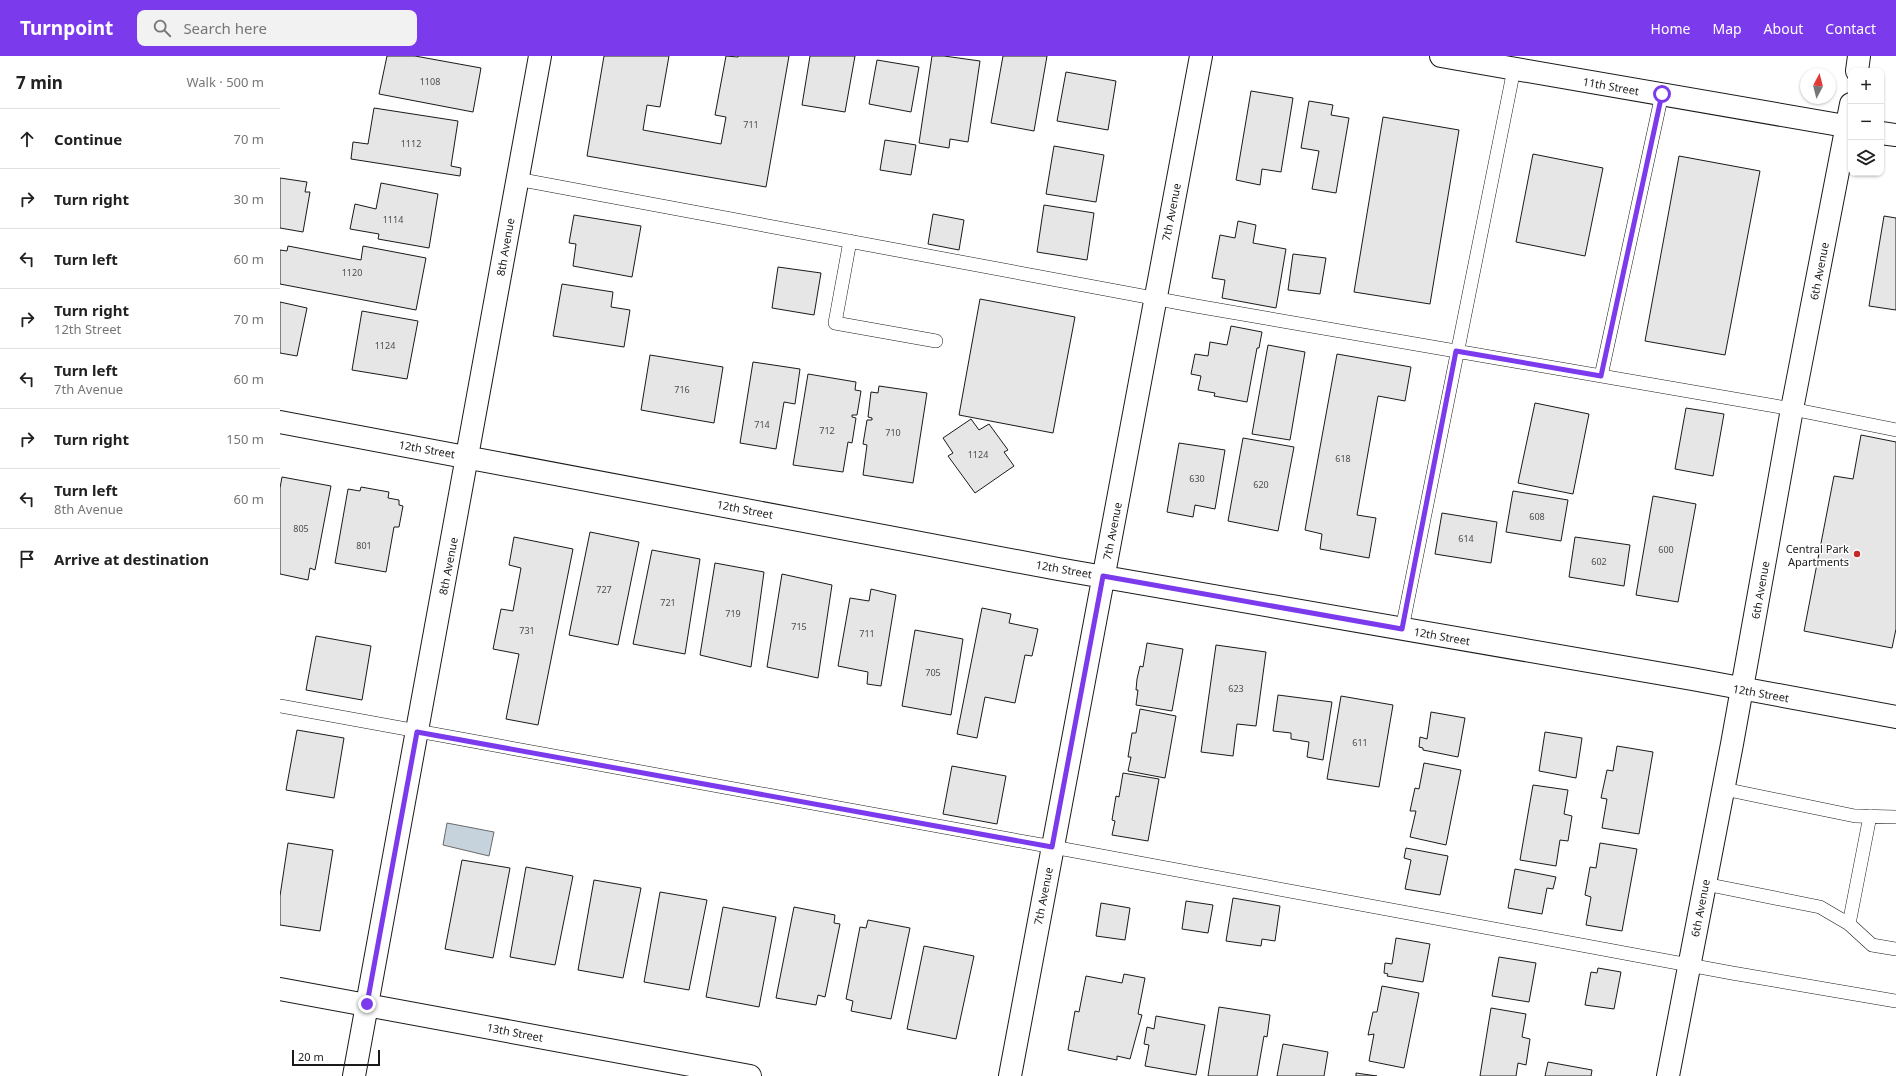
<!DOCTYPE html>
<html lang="en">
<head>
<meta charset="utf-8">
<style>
	body { margin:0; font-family:"Noto Sans",sans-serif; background:#f2f2f2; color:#222 }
	.controls { position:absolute; right:12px; top:12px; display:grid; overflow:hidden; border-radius:8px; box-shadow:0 1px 3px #0004 }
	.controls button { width:36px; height:36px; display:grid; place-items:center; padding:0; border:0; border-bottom:1px solid #e0e0e0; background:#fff; color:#222; font:20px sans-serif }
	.compass { position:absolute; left:1520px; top:12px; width:36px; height:36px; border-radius:50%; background:#fff; box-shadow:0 1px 3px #0004; rotate:7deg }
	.scale { position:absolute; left:12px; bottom:10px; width:88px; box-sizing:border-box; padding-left:4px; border:2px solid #1a1a1a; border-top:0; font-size:11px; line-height:14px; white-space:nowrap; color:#1a1a1a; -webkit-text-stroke:3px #fff; paint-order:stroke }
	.stop { position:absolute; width:12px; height:12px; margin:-9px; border:3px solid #7c3aed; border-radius:50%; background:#fff }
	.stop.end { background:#7c3aed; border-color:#fff; box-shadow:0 1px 4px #0008 }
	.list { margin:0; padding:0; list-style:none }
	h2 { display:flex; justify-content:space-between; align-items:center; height:52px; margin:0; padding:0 16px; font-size:17px }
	h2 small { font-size:13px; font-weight:400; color:#767676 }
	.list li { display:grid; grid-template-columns:26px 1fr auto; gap:12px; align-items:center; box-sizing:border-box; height:60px; padding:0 16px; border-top:1px solid #e0e0e0 }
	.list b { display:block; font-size:15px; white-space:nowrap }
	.list p { margin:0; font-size:13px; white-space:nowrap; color:#767676 }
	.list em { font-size:13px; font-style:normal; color:#767676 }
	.icon { flex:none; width:22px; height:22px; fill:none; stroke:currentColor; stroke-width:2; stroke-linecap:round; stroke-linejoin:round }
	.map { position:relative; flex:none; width:1616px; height:1020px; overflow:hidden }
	header { display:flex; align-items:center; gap:24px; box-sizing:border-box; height:56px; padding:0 20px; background:#7c3aed; color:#fff }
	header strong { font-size:19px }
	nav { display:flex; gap:22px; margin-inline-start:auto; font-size:14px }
	.search { width:280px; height:36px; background:#f2f2f2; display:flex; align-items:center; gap:10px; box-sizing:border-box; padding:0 14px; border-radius:8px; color:#767676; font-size:15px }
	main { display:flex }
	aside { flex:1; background:#fff }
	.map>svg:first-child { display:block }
</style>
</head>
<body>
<header>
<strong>Turnpoint</strong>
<div class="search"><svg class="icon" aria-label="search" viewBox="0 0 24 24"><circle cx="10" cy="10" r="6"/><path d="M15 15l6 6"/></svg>Search here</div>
<nav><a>Home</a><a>Map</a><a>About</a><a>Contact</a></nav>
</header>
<main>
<aside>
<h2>7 min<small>Walk · 500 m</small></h2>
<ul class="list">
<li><svg class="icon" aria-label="ahead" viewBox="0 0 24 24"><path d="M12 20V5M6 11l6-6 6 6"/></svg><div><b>Continue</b></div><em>70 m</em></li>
<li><svg class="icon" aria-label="right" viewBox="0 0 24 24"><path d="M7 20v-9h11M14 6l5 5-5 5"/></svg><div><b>Turn right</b></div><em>30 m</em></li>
<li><svg class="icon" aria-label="left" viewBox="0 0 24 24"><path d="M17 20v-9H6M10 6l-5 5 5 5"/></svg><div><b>Turn left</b></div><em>60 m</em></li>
<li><svg class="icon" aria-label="right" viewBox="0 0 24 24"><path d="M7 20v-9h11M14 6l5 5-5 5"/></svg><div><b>Turn right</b><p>12th Street</p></div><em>70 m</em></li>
<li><svg class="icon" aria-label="left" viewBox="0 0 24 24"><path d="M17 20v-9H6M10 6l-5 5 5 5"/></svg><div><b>Turn left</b><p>7th Avenue</p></div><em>60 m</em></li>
<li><svg class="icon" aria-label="right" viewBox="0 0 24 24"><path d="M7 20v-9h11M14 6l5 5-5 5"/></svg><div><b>Turn right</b></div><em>150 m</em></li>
<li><svg class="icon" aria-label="left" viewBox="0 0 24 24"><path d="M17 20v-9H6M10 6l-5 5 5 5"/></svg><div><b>Turn left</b><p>8th Avenue</p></div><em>60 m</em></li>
<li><svg class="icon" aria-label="arrive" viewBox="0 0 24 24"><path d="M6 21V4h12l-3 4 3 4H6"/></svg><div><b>Arrive at destination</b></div></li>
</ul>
</aside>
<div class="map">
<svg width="1616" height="1020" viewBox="0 0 1616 1020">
	<rect width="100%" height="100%" fill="#fff"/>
	<path fill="#c6d2dc" stroke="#6a6a6a" d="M167 767 214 776 209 800 163 789Z"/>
	<path fill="#e6e6e6" stroke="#1a1a1a" d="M107 0H135L201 12 193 56 99 38Z
		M324 0H389L380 51 367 49 363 74 441 88 446 61 435 59 446 0 458 1V0H509L486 131 307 100Z
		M530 0H575L565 56 522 49Z
		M652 0H664L700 5 688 86 670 83 669 92 639 87Z
		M723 0H767L754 75 711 67Z
		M597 4 639 11 631 56 589 48Z
		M786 16 836 25 828 74 777 65Z
		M971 35 1013 42 1001 116 982 113 980 129 956 124Z
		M1029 45 1053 49 1051 59 1069 62 1056 137 1032 133 1039 95 1021 92Z
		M94 52 178 65 171 110 181 112 180 120 71 103 73 86 88 88Z
		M1103 61 1179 74 1150 248 1074 236Z
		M605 84 636 89 631 119 600 114Z
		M774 90 824 99 816 146 766 138Z
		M1253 98 1323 112 1305 200 1236 186Z
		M1399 100 1480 115 1445 299 1365 285Z
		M0 122 27 126 25 136H30L23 176 0 172Z
		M101 127 158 138 149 192 98 183 99 178 70 173 75 148 96 153Z
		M764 149 814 157 807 204 757 196Z
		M653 158 684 164 679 194 648 188Z
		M294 159 361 170 352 221 293 210 296 188 289 187Z
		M1604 160 1616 162V254L1589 250Z
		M958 165 976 169 973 187 1006 193 996 252 942 242 945 224 932 222 940 179 955 182Z
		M8 190 81 204 83 190 146 202 136 254 0 228V194L7 195Z
		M1013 198 1046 202 1040 238 1008 234Z
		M498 211 541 217 534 259 492 252Z
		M282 228 333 236 331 251 350 254 344 291 273 280Z
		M700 243 795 261 773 377 679 359Z
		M0 246 27 252 17 300 0 297Z
		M82 255 138 265 127 323 72 314Z
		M951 270 982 276 979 292H977L967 346 934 340 935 337 918 334 921 320 911 318 915 298 928 300 930 286 947 289Z
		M988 289 1025 296 1010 384 972 378Z
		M1057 298 1131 311 1125 345 1098 340 1077 459 1096 462 1089 502 1040 493 1042 478 1025 474Z
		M370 299 443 311 434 367 361 354Z
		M473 306 520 313 515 348 504 346 496 393 460 387Z
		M528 318 576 326 575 334 581 335 577 359H572V361L576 362 572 387 568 386 563 416 513 409Z
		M599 330 647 337 633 427 583 419 587 389 583 388 587 364H592V362L588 361 591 336 598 337Z
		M1255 347 1309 358 1293 438 1238 427Z
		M1406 352 1444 358 1433 420 1395 413Z
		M691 363 699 374 709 368 728 394 724 396 734 410 695 437 668 400 673 397 663 382Z
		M1581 379 1616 386V573L1612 592 1524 575 1554 420 1573 423Z
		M963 382 1014 391 998 475 948 465Z
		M899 387 945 394 935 453 915 449 913 461 887 456Z
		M2 421 51 430 35 514 30 512 28 524 0 518V432Z
		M81 431 109 436 108 442 119 444V449L123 450 119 471H114L106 516 55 507 68 433 80 435Z
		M1233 435 1288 444 1281 485 1226 476Z
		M1373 440 1416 448 1398 546 1356 539Z
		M1162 457 1217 466 1211 507 1155 498Z
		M310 476 359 486 338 589 289 579Z
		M234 481 293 493 258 669 226 663 239 598 213 593 221 553 233 555 241 512 229 509Z
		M1295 481 1350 489 1344 530 1289 521Z
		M372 494 420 503 405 598 353 588Z
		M435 507 484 516 471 611 420 599Z
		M502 518 552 529 538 622 487 611Z
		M591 533 616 539 601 630 587 628 588 616 558 610 570 542 589 545Z
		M702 552 731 558 729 567 758 573 752 600 745 599 735 647 705 641 697 682 677 678Z
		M635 574 683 583 671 659 622 650Z
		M36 580 91 590 82 644 26 634Z
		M867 587 903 593 892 655 856 649 858 634H856L857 623 860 610 863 611Z
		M936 589 986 596 976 670 957 668 953 700 921 696Z
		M998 639 1052 646 1043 704 1027 701 1029 686 1011 683V677L993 675Z
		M1061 640 1113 649 1099 731 1047 723Z
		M860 653 896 660 885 722 848 715 851 701H848L852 677H856Z
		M1151 656 1185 662 1178 701 1143 694V692L1139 691 1140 681 1147 683Z
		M17 674 64 682 54 742 6 734Z
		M1265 676 1302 682 1296 722 1259 715Z
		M1337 690 1373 696 1359 778 1322 772 1327 743 1321 742 1327 714 1333 715Z
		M1144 707 1181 714 1166 789 1130 781 1136 755H1130L1135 732 1139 733Z
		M672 710 726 720 717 768 663 758Z
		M843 717 879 723 868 785 832 779 835 765 832 764 836 740 839 741Z
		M1253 729 1288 734 1284 758 1292 760 1288 785 1280 784 1276 810 1240 804Z
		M8 787 53 794 40 875 0 869V840Z
		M1320 787 1357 793 1342 875 1306 869 1311 841 1305 839 1310 811 1316 812Z
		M1126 792 1168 800 1160 839 1125 833 1131 804 1124 802Z
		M182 804 230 812 213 902 165 893Z
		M246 811 293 820 275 909 230 901Z
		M1235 813 1276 821 1273 833 1267 832 1262 858 1228 852Z
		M314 824 361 832 343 922 298 914Z
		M380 836 427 844 409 934 364 926Z
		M953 842 1000 850 995 885 982 883 981 890 946 885Z
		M906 845 933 849 928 877 902 873Z
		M821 847 850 852 845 884 816 880Z
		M443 851 496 861 479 951 426 941Z
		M514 851 555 859 554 867 560 868 545 941 538 939 536 949 496 942Z
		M588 864 630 872 611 963 571 955 573 945 566 943 580 871 586 872Z
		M1116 882 1150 888 1143 926 1107 920 1108 918 1104 917 1105 907 1112 908Z
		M644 890 694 900 676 983 627 973Z
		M1219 901 1256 907 1249 946 1212 940Z
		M1318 912 1341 916 1334 953 1305 949 1311 916 1317 917Z
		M844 918 865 922 858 958 862 959 850 1003 837 1000V1004L788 994 795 955 799 956 806 920 842 927Z
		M1102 930 1139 937 1124 1012 1089 1005 1094 978 1088 979 1093 956H1097Z
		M939 951 990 959 987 981 984 980 977 1020H928Z
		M1211 952 1246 958 1242 981 1250 983 1246 1009 1238 1007 1236 1020H1200Z
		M876 960 925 969 916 1019 865 1010 869 989 864 988 867 971 874 973Z
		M1003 988 1048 996 1044 1020H997Z
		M1268 1006 1312 1014 1311 1020H1265Z
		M1076 1017 1097 1020H1076Z"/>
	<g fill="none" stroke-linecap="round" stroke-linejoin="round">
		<defs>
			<path id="lane" d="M237 123 916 250 1512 353 1616 374
				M570 185 555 267 656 285
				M1321 320 1382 38
				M1122 573 1234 13
				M0 650 773 791 1452 917 1616 945
				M1444 733 1575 760 1616 761
				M1425 828 1540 851 1569 868 1592 889 1616 893
				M1569 868 1590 760"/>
			<path id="street" d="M1161 0 1571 71
				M1577 15 1579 0
				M1601 77 1616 79
				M0 366 778 513 1412 623 1616 661
				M0 933 470 1020
				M74 1020 260 0
				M730 1020 921 0
				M1388 1020 1452 688 1512 353 1571 48"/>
		</defs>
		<use href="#lane" stroke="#1a1a1a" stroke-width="14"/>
		<use href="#street" stroke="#1a1a1a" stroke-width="24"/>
		<use href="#lane" stroke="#fff" stroke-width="13"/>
		<use href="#street" stroke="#fff" stroke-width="22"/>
	</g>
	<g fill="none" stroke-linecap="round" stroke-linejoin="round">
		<path stroke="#7c3aed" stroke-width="5" d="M87 948 137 676 772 791 823 520 1122 573 1176 295 1321 320 1382 38"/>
	</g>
	<circle fill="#c62828" stroke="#fff" stroke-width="1.5" cx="1577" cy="498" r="4"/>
	<g text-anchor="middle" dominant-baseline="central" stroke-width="3" stroke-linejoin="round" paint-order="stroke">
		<g font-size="9" fill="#4d4d4d">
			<text x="150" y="25">1108</text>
			<text x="471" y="68">711</text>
			<text x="131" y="87">1112</text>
			<text x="113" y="163">1114</text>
			<text x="72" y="216">1120</text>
			<text x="105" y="289">1124</text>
			<text x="402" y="333">716</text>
			<text x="482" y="368">714</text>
			<text x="547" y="374">712</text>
			<text x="613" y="376">710</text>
			<text x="698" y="398">1124</text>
			<text x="1063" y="402">618</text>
			<text x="917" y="422">630</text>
			<text x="981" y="428">620</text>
			<text x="1257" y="460">608</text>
			<text x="21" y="472">805</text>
			<text x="1186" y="482">614</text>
			<text x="84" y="489">801</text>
			<text x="1386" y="493">600</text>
			<text x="1319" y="505">602</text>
			<text x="324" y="533">727</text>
			<text x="388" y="546">721</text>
			<text x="453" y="557">719</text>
			<text x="519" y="570">715</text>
			<text x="247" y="574">731</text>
			<text x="587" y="577">711</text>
			<text x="653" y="616">705</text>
			<text x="956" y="632">623</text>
			<text x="1080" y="686">611</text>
		</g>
		<g font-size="11" fill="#1a1a1a" stroke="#fff">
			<text transform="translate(1331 30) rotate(10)">11th Street</text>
			<text transform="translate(891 156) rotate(-79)">7th Avenue</text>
			<text transform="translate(225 191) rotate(-80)">8th Avenue</text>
			<text transform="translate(1539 215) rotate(-79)">6th Avenue</text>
			<text transform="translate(147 393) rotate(10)">12th Street</text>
			<text transform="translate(465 453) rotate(11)">12th Street</text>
			<text transform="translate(832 475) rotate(-79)">7th Avenue</text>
			<text transform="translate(168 510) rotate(-79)">8th Avenue</text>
			<text transform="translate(784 513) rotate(10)">12th Street</text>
			<text transform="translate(1480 534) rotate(-80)">6th Avenue</text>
			<text transform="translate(1162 580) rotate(10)">12th Street</text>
			<text transform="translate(1481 637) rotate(10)">12th Street</text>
			<text transform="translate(763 840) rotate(-79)">7th Avenue</text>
			<text transform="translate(1420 852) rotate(-79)">6th Avenue</text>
			<text transform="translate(235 976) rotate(11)">13th Street</text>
		</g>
		<g font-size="11" fill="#1a1a1a" stroke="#fff" text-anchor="end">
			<text x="1569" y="492">Central Park<tspan x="1569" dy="13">Apartments</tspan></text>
		</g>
	</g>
</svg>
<div class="controls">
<button>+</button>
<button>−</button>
<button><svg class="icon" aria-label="layers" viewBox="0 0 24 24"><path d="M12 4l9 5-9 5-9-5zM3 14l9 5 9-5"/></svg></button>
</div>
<svg class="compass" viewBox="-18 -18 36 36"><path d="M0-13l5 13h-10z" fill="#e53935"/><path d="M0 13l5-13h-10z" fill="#767676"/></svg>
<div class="scale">20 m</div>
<div class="stop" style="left:1382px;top:38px"></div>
<div class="stop end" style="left:87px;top:948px"></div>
</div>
</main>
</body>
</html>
